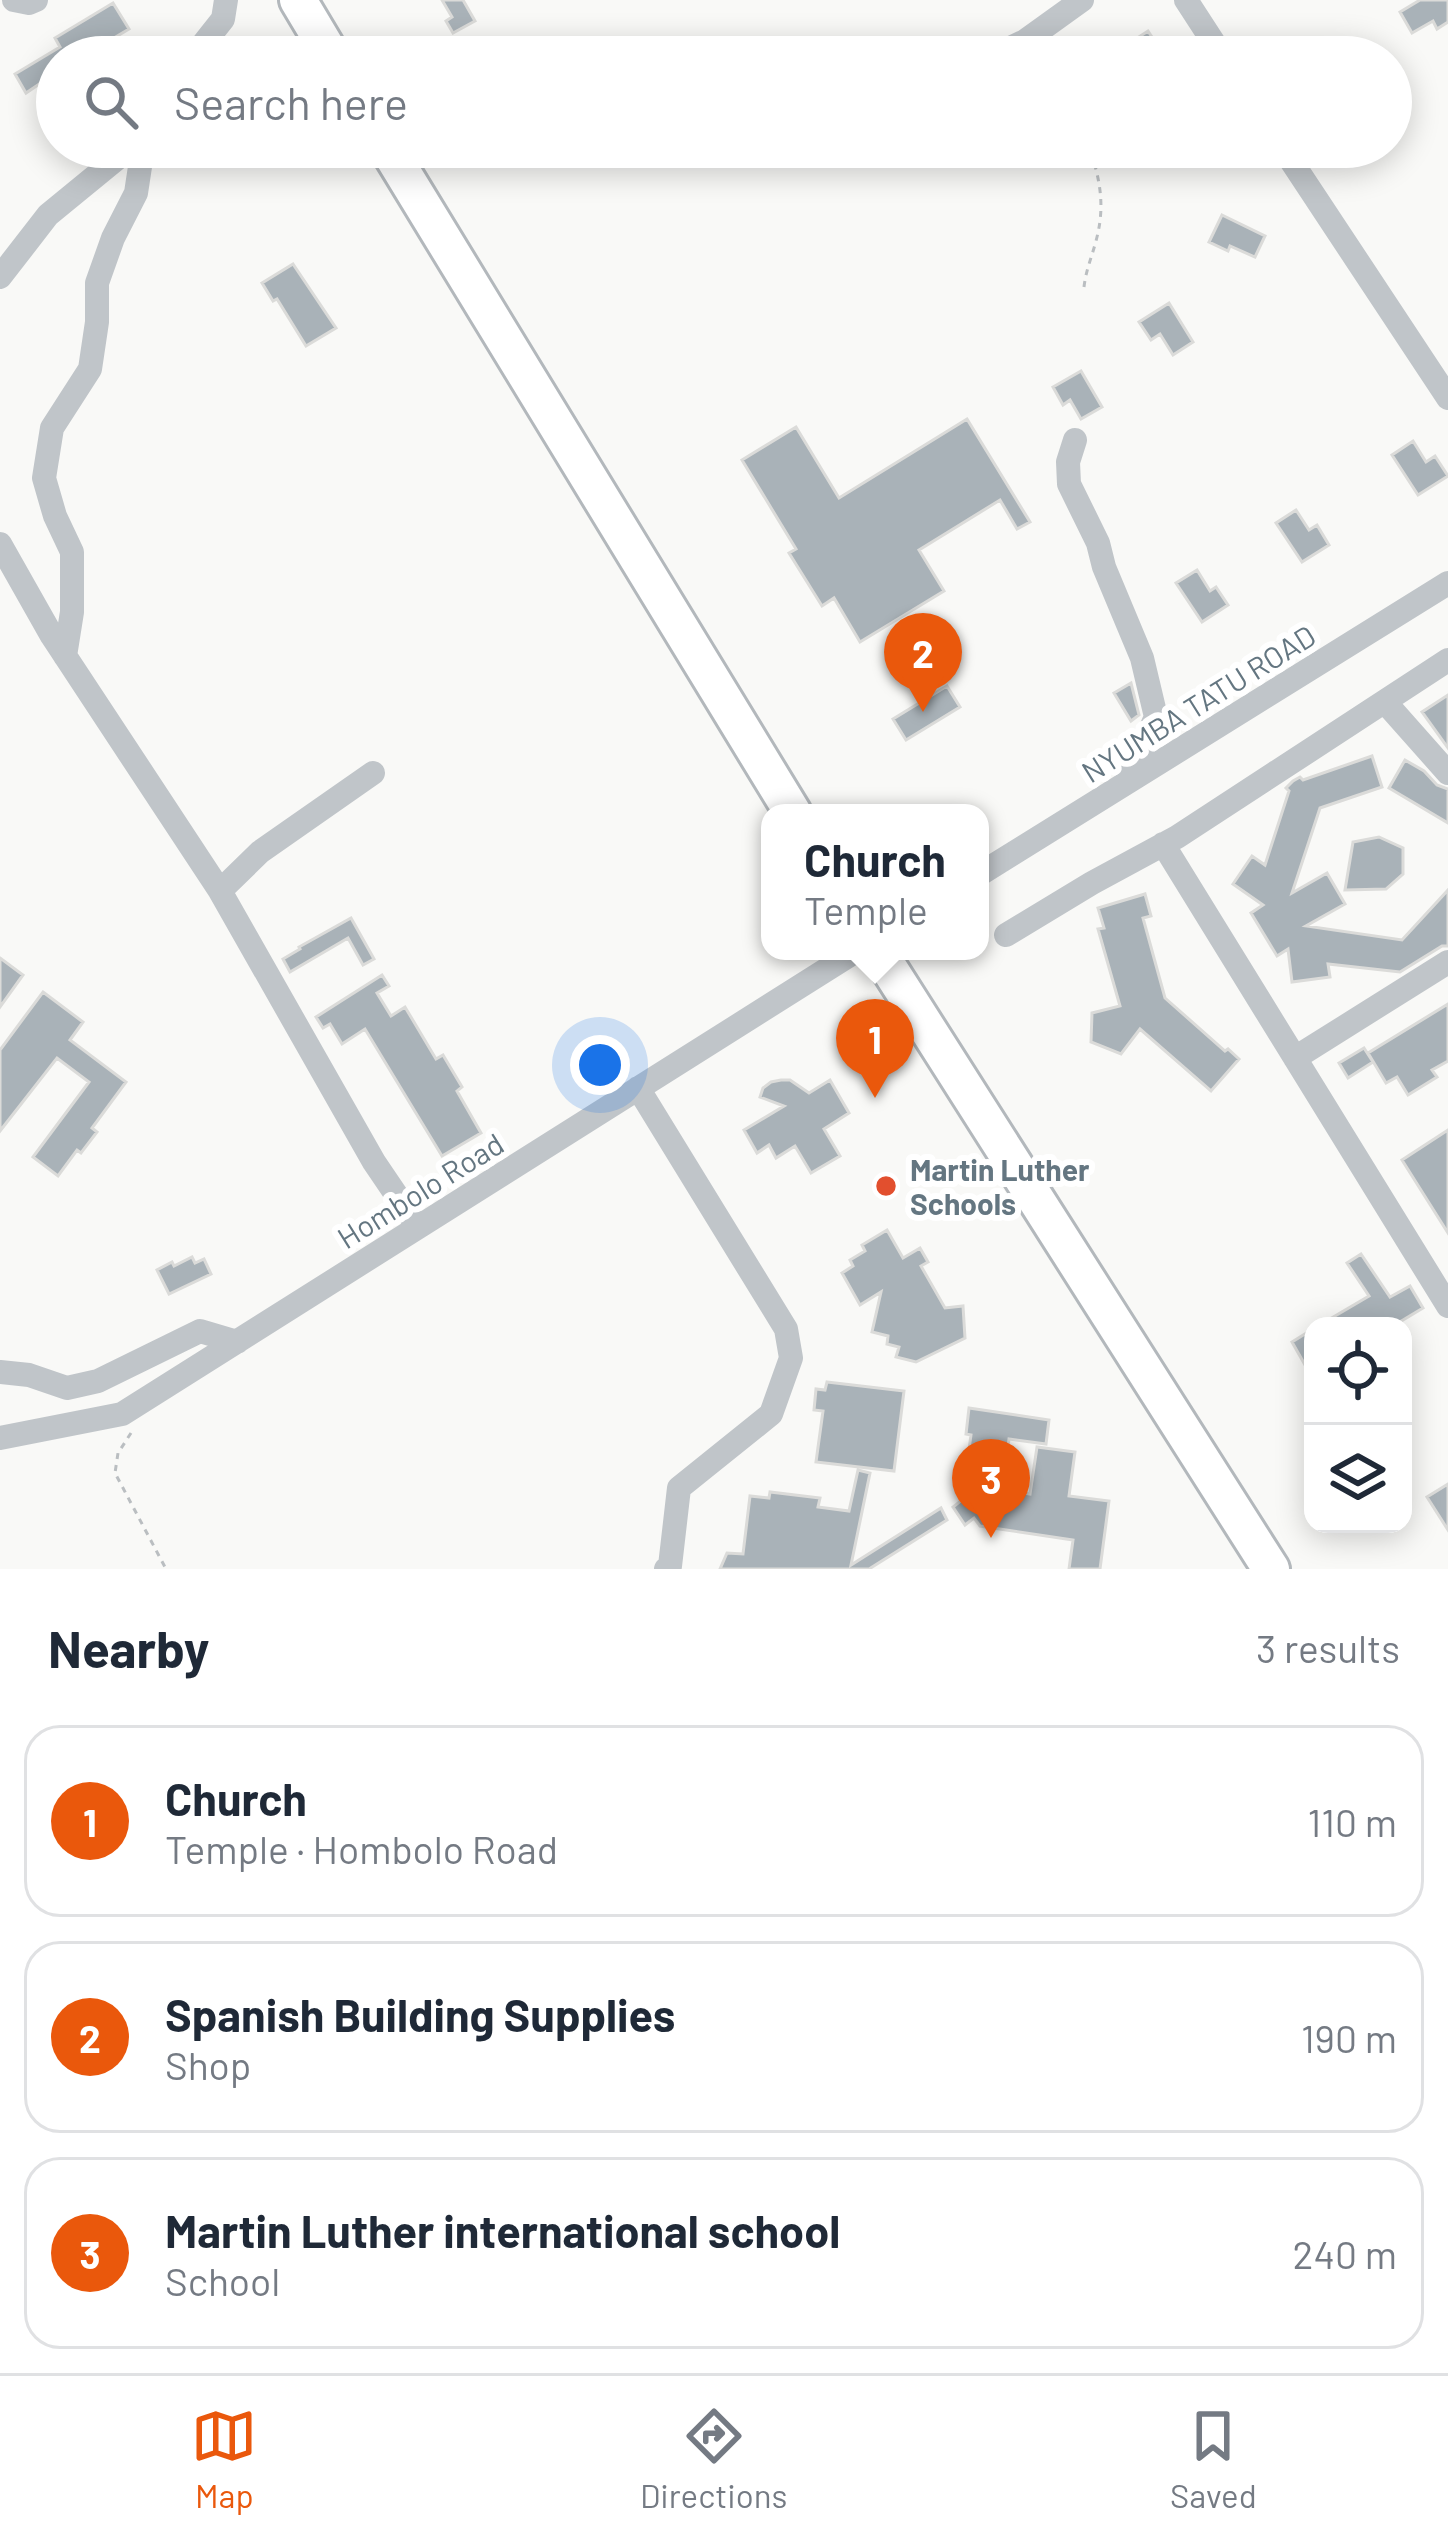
<!DOCTYPE html>
<html lang="en">
<head>
<meta charset="utf-8">
<style>
	body { margin:0; font-family:Barlow,sans-serif; background:#f6f6f7; color:#1f2937 }
	.controls { position:absolute; right:36px; bottom:36px; display:grid; overflow:hidden; border-radius:24px; box-shadow:0 6px 30px #0003 }
	.controls button { width:108px; height:108px; display:grid; place-items:center; padding:0; border:0; border-bottom:3px solid #e0e1e3; background:#fff; color:#1f2937; font:60px sans-serif }
	.you { position:absolute; left:600px; top:1065px; width:42px; height:42px; margin:-30px; border:9px solid #fff; border-radius:50%; background:#1a73e8; box-shadow:0 0 0 18px #1a73e833 }
	.badge { display:grid; place-items:center; width:78px; height:78px; border-radius:50%; background:#ea580c; color:#fff; font-size:39px; font-weight:700 }
	.pin { position:absolute; translate:-50% -99px; filter:drop-shadow(0 3px 6px #0008) }
	.pin::after { content:''; position:absolute; top:63px; width:42px; height:36px; background:inherit; clip-path:polygon(0 0,100% 0,50% 100%) }
	.popup { position:absolute; left:761px; top:804px; width:228px; height:156px; box-sizing:border-box; display:grid; place-content:center; border-radius:24px; background:#fff; filter:drop-shadow(0 3px 9px #0005); font-size:39px; white-space:nowrap; color:#747a83 }
	.popup b { font-size:45px; color:#1f2937 }
	.popup::after { content:''; position:absolute; left:50%; top:100%; margin-left:-24px; border:24px solid transparent; border-top-color:#fff }
	.list { margin:0; padding:0; list-style:none }
	h2 { display:flex; justify-content:space-between; align-items:center; height:156px; margin:0; padding:0 48px; font-size:51px }
	h2 small { font-size:39px; font-weight:400; color:#747a83 }
	.list li { display:grid; grid-template-columns:78px 1fr auto; gap:36px; align-items:center; box-sizing:border-box; height:192px; margin:0 24px 24px; padding:0 24px; border:3px solid #e0e1e3; border-radius:36px }
	.list b { display:block; font-size:45px; white-space:nowrap }
	.list p { margin:0; font-size:39px; white-space:nowrap; color:#747a83 }
	.list em { font-size:39px; font-style:normal; color:#747a83 }
	.icon { flex:none; width:66px; height:66px; fill:none; stroke:currentColor; stroke-width:2; stroke-linecap:round; stroke-linejoin:round }
	.map { position:relative; flex:none; width:1448px; height:1569px; overflow:hidden }
	.search { position:absolute; background:#fff; box-shadow:0 6px 30px #0003; left:36px; right:36px; top:36px; height:132px; display:flex; align-items:center; gap:30px; box-sizing:border-box; padding:0 42px; border-radius:66px; color:#747a83; font-size:45px }
	.sheet { height:804px; background:#fff }
	nav { display:flex; justify-content:space-around; align-items:center; box-sizing:border-box; height:168px; border-top:3px solid #e0e1e3; background:#fff; font-size:33px; color:#747a83 }
	nav a { display:grid; justify-items:center; gap:6px }
	nav .on { color:#ea580c }
	.map>svg:first-child { display:block }
</style>
</head>
<body>
<div class="map">
<svg width="1448" height="1569" viewBox="0 0 1448 1569">
	<rect width="100%" height="100%" fill="#f9f9f7"/>
	<path fill="#a9b2b8" stroke="#dbdbd9" stroke-width="3" d="M442 0H463L475 21 453 33 446 21 452 17Z
		M1420 0H1448V22L1437 29 1433 21 1412 33 1400 12Z
		M113 3 129 29 82 57H57V72L26 93 15 74 60 47 55 38Z
		M1148 31 1159 48 1155 50 1159 57H1128L1122 48Z
		M1222 215 1265 236 1255 257 1230 246 1228 251 1209 242Z
		M293 264 336 328 306 346 277 299 273 301 262 283Z
		M1169 303 1193 342 1173 355 1160 334 1151 340 1139 322Z
		M1081 371 1102 407 1081 419 1070 400 1063 405 1053 387Z
		M967 419 1030 522 1017 529 1000 500 919 550 944 591 860 642 834 598 822 606 789 553 796 549 742 460 796 427 839 498Z
		M1413 441 1426 462 1435 456 1448 476 1418 495 1392 455Z
		M1296 510 1309 530 1317 525 1329 545 1302 562 1276 523Z
		M1197 570 1210 591 1216 587 1228 605 1202 622 1176 583Z
		M1131 683 1139 715 1131 721 1114 693Z
		M947 686 960 707 906 740 893 719Z
		M1448 695V748L1422 712Z
		M1372 756 1382 787 1320 808 1292 893 1327 873 1345 904 1306 926 1402 940 1448 890V946H1442L1400 972 1328 964 1330 977 1292 982 1288 949 1277 956 1251 913 1263 905 1233 884 1252 856 1265 865 1289 791 1286 788 1293 781 1300 777 1303 780Z
		M1405 760 1424 771 1437 785 1448 789V823L1389 788Z
		M1379 837 1403 848V874L1386 889 1345 890 1353 842Z
		M1145 894 1151 916 1143 918 1165 998 1225 1051 1228 1049 1239 1059 1211 1091 1140 1029 1121 1054 1091 1042 1092 1013 1120 1006 1098 929 1104 928 1098 908Z
		M351 918 374 959 363 965 348 938 290 972 283 959 300 949 299 947Z
		M0 958 23 975 0 1007Z
		M382 975 389 986 377 993 391 1016 405 1007 436 1059 443 1055 462 1087 457 1091 481 1133 442 1156 365 1029 342 1044 330 1024 323 1028 316 1017Z
		M43 992 83 1022 70 1040 126 1082 92 1128 97 1132 81 1153 77 1150 58 1176 33 1157 89 1082 57 1058 0 1131V1050Z
		M1448 1004V1061L1432 1070 1437 1077 1408 1095 1397 1077 1386 1083 1368 1053Z
		M1364 1048 1373 1062 1348 1078 1339 1063Z
		M781 1080H790L809 1093 830 1080 849 1113 824 1129 840 1156 811 1173 795 1146 776 1158 769 1145 757 1153 744 1130 784 1106 760 1097 763 1088 771 1082Z
		M1448 1130V1233L1402 1160Z
		M887 1230 903 1258 920 1248 928 1262 921 1266 945 1308 963 1306 965 1338 916 1362 896 1357 899 1347 887 1344 888 1336 872 1332 881 1292 860 1305 842 1273 853 1266 850 1260 865 1251 862 1245Z
		M1361 1254 1390 1297 1410 1286 1423 1308 1393 1326H1318L1369 1296 1347 1263Z
		M192 1257 195 1263 204 1259 211 1274 169 1294 157 1270 172 1262 174 1266Z
		M1313 1329V1379L1292 1342Z
		M827 1382 904 1391 894 1471 816 1462 823 1411 814 1410 816 1389 825 1390Z
		M969 1408 1049 1420 1046 1444 1009 1439 1002 1490 1030 1494 1037 1447 1075 1452 1069 1496 1109 1501 1100 1569H1069L1073 1540 980 1526 974 1518 965 1525 953 1507 962 1500 971 1435 966 1434Z
		M858 1470 870 1473 851 1565 941 1508 947 1520 869 1569H720L727 1553 743 1554 750 1496 769 1498 770 1492 820 1498 818 1507 849 1511Z
		M1448 1484V1530L1427 1497Z"/>
	<g fill="none" stroke-linecap="round" stroke-linejoin="round">
		<defs>
			<path id="highway" d="M298 0 332 57
				M387 147 793 813
				M878 951 1271 1569"/>
		</defs>
		<use href="#highway" stroke="#b3b8bc" stroke-width="42"/>
		<path stroke="#babec1" stroke-width="3" stroke-dasharray="6 6" stroke-linecap="butt" d="M1084 287C1086 269 1093 254 1097 237 1105 205 1100 178 1089 147
			M131 1433 118 1453 115 1473 166 1569"/>
		<path stroke="#c0c5c9" stroke-width="24" d="M14 0 29 3 36 0
			M1186 0 1223 57
			M193 57 223 19 226 0
			M965 57 1008 49 1025 41 1082 0
			M1282 147 1448 398
			M0 277 48 215 131 147
			M1075 440 1068 462 1069 484 1098 543 1104 567 1142 658 1156 717 1127 782
			M0 544 52 636 220 891 374 1162 418 1227
			M65 656 72 612V552L55 516 44 478 52 428 90 369 97 322V283L113 238 136 193 143 147
			M1385 702 1448 773
			M1163 844 1448 1306
			M980 874 1448 583
			M220 891 260 852 373 773
			M1006 935 1092 883 1177 837 1448 660
			M1295 1058 1448 962
			M638 1088 786 1329 791 1358 771 1414 679 1488 670 1566 666 1569
			M0 1372 29 1375 67 1388 98 1381 200 1331 237 1342
			M0 1438 122 1414 856 951"/>
		<use href="#highway" stroke="#fff" stroke-width="36"/>
	</g>
	<circle fill="#e24f2e" stroke="#fff" stroke-width="4.5" cx="886" cy="1186" r="12"/>
	<g text-anchor="middle" dominant-baseline="central" stroke-width="12" stroke-linejoin="round" paint-order="stroke">
		<g font-size="30" fill="#647681" stroke="#fff">
			<text transform="translate(1198 703) rotate(-32)">NYUMBA TATU ROAD</text>
			<text transform="translate(420 1190) rotate(-32)">Hombolo Road</text>
		</g>
		<g font-size="30" font-weight="bold" fill="#647681" stroke="#fff" text-anchor="start">
			<text x="910" y="1169">Martin Luther<tspan x="910" dy="34">Schools</tspan></text>
		</g>
	</g>
</svg>
<div class="controls">
<button><svg class="icon" aria-label="locate" viewBox="0 0 24 24"><circle cx="12" cy="12" r="6"/><path d="M12 2v4M12 18v4M2 12h4M18 12h4"/></svg></button>
<button><svg class="icon" aria-label="layers" viewBox="0 0 24 24"><path d="M12 4l9 5-9 5-9-5zM3 14l9 5 9-5"/></svg></button>
</div>
<div class="you"></div>
<div class="pin badge" style="left:875px;top:1098px">1</div>
<div class="popup"><b>Church</b>Temple</div>
<div class="pin badge" style="left:923px;top:712px">2</div>
<div class="pin badge" style="left:991px;top:1538px">3</div>
<div class="search"><svg class="icon" aria-label="search" viewBox="0 0 24 24"><circle cx="10" cy="10" r="6"/><path d="M15 15l6 6"/></svg>Search here</div>
</div>
<section class="sheet">
<h2>Nearby<small>3 results</small></h2>
<ul class="list">
<li><span class="badge">1</span><div><b>Church</b><p>Temple · Hombolo Road</p></div><em>110 m</em></li>
<li><span class="badge">2</span><div><b>Spanish Building Supplies</b><p>Shop</p></div><em>190 m</em></li>
<li><span class="badge">3</span><div><b>Martin Luther international school</b><p>School</p></div><em>240 m</em></li>
</ul>
</section>
<nav>
<a class="on"><svg class="icon" aria-label="map" viewBox="0 0 24 24"><path d="M3 6l6-2 6 2 6-2v14l-6 2-6-2-6 2zM9 4v14M15 6v14"/></svg>Map</a>
<a><svg class="icon" aria-label="directions" viewBox="0 0 24 24"><path d="M12 3l9 9-9 9-9-9zM9 14v-3h6M13 9l2 2-2 2"/></svg>Directions</a>
<a><svg class="icon" aria-label="saved" viewBox="0 0 24 24"><path d="M7 4h10v16l-5-4-5 4z"/></svg>Saved</a>
</nav>
</body>
</html>
